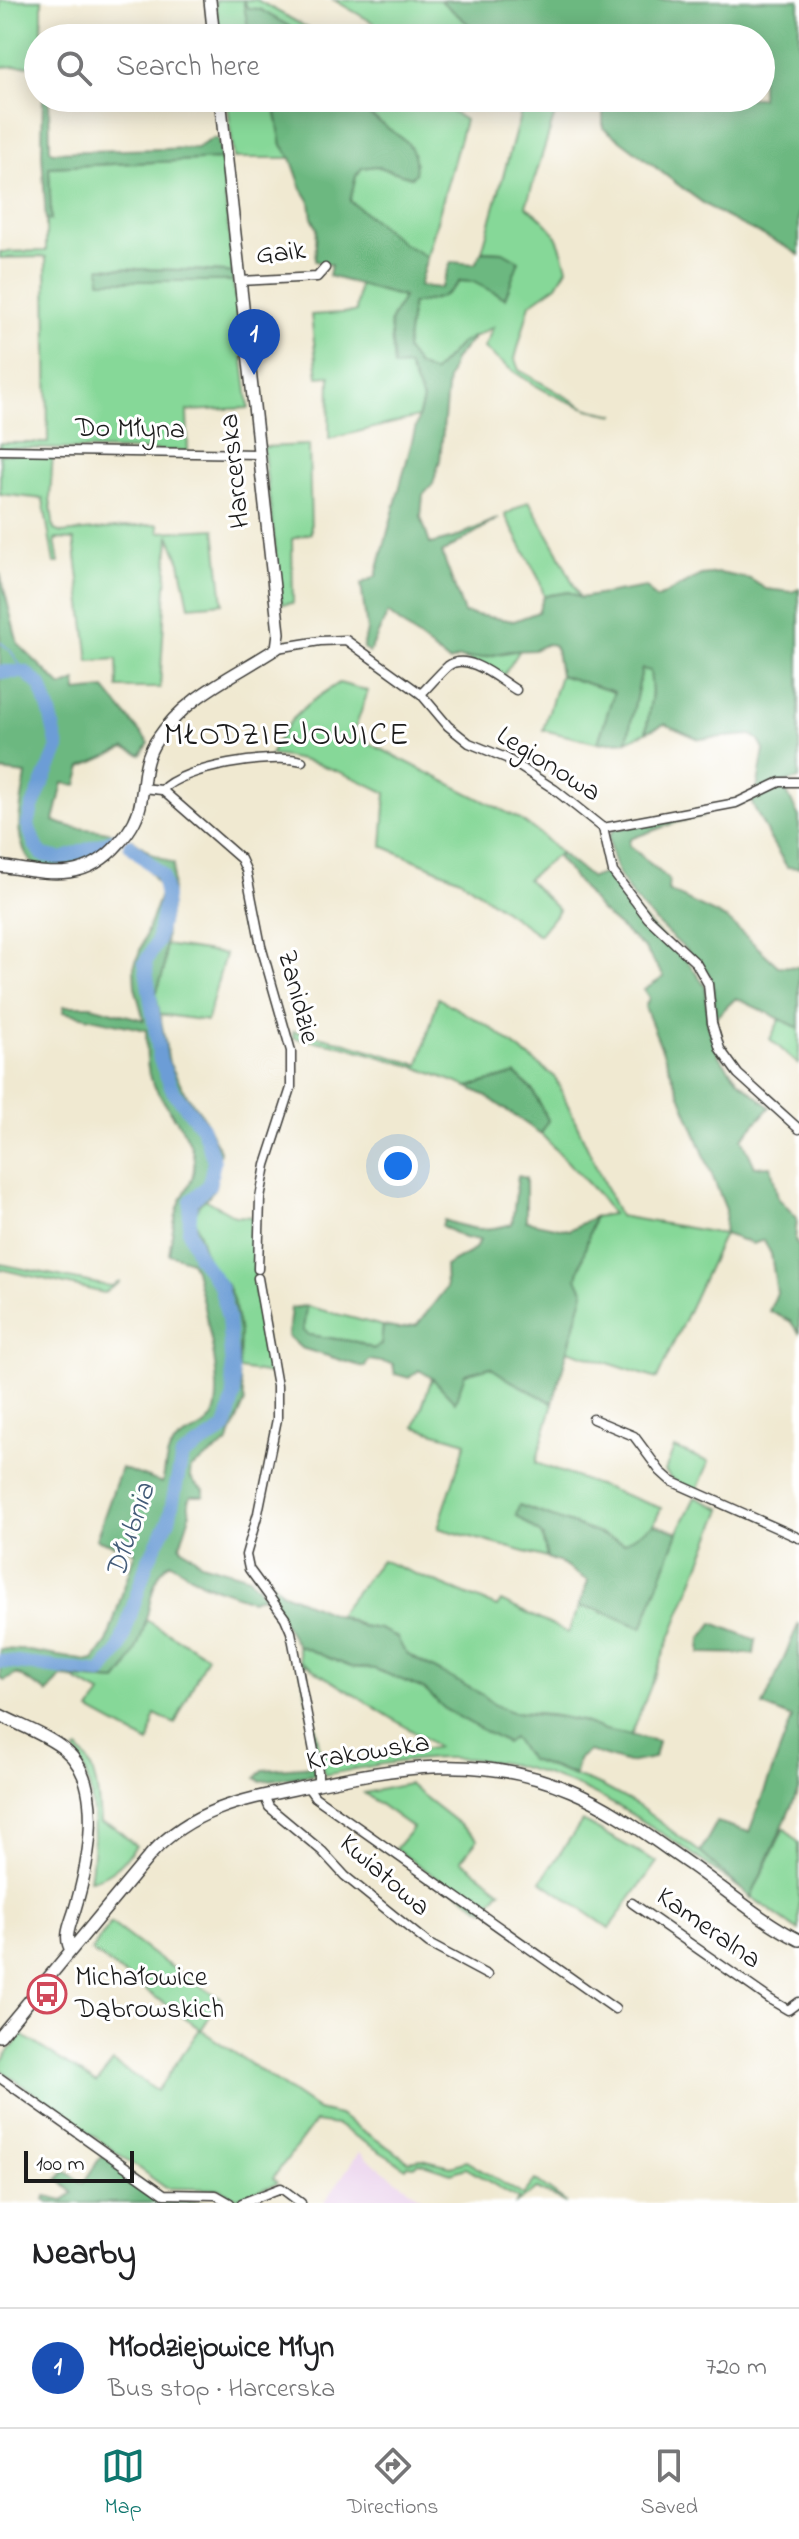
<!DOCTYPE html>
<html lang="en">
<head>
<meta charset="utf-8">
<style>
	body { margin:0; font-family:"Indie Flower",sans-serif; background:#f6f6f6; color:#202124 }
	.scale { position:absolute; left:24px; bottom:20px; width:110px; box-sizing:border-box; padding-left:8px; border:4px solid #1c1c1c; border-top:0; font-size:22px; line-height:28px; white-space:nowrap; color:#1c1c1c; -webkit-text-stroke:6px #fff; paint-order:stroke }
	.you { position:absolute; left:398px; top:1166px; width:28px; height:28px; margin:-20px; border:6px solid #fff; border-radius:50%; background:#1a73e8; box-shadow:0 0 0 12px #1a73e833 }
	.badge { display:grid; place-items:center; width:52px; height:52px; border-radius:50%; background:#0f766e; color:#fff; font-size:26px; font-weight:700 }
	.pin { position:absolute; translate:-50% -66px; filter:drop-shadow(0 2px 4px #0008) }
	.pin::after { content:''; position:absolute; top:42px; width:28px; height:24px; background:inherit; clip-path:polygon(0 0,100% 0,50% 100%) }
	.list { margin:0; padding:0; list-style:none }
	h2 { display:flex; justify-content:space-between; align-items:center; height:104px; margin:0; padding:0 32px; font-size:34px }
	h2 small { font-size:26px; font-weight:400; color:#757577 }
	.list li { display:grid; grid-template-columns:52px 1fr auto; gap:24px; align-items:center; box-sizing:border-box; height:120px; padding:0 32px; border-top:2px solid #e0e0e0 }
	.list b { display:block; font-size:30px; white-space:nowrap }
	.list p { margin:0; font-size:26px; white-space:nowrap; color:#757577 }
	.list em { font-size:26px; font-style:normal; color:#757577 }
	.icon { flex:none; width:44px; height:44px; fill:none; stroke:currentColor; stroke-width:2; stroke-linecap:round; stroke-linejoin:round }
	.map { position:relative; flex:none; width:799px; height:2203px; overflow:hidden }
	.search { position:absolute; background:#fff; box-shadow:0 4px 20px #0003; left:24px; right:24px; top:24px; height:88px; display:flex; align-items:center; gap:20px; box-sizing:border-box; padding:0 28px; border-radius:44px; color:#757577; font-size:30px }
	.sheet { height:224px; background:#fff }
	nav { display:flex; justify-content:space-around; align-items:center; box-sizing:border-box; height:112px; border-top:2px solid #e0e0e0; background:#fff; font-size:22px; color:#757577 }
	nav a { display:grid; justify-items:center; gap:4px }
	nav .on { color:#0f766e }
	.map>svg:first-child { display:block }
</style>
</head>
<body>
<div class="map">
<svg width="799" height="2203" viewBox="0 0 799 2203">
	<rect width="100%" height="100%" fill="#fff"/>
	<filter id="ink" filterUnits="userSpaceOnUse"><feTurbulence type="fractalNoise" baseFrequency=".0125" numOctaves="2"/><feDisplacementMap in="SourceGraphic" scale="16" xChannelSelector="R" yChannelSelector="G"/><feConvolveMatrix kernelMatrix="1 2 1 2 8 2 1 2 1" color-interpolation-filters="sRGB"/></filter>
	<filter id="wash" filterUnits="userSpaceOnUse"><feTurbulence type="fractalNoise" baseFrequency=".006" numOctaves="4" result="noise"/><feDisplacementMap in="SourceGraphic" scale="32" xChannelSelector="R" yChannelSelector="G"/><feGaussianBlur stdDeviation="1.8" result="paint"/><feColorMatrix in="noise" values="0 0 0 0 0 0 0 0 0 0 0 0 0 0 0 0 0 1.4 0 .05"/><feComposite in="paint" operator="in"/></filter>
	<g filter="url(#wash)">
		<rect width="100%" height="100%" fill="#f0e9d1"/>
		<path fill="#ead1ec" d="M359 2152 366 2158 429 2203H324Z"/>
		<path fill="#86d898" stroke="#517a5a" stroke-width="2" fill-rule="evenodd" d="M0 0H42V38H38V65L0 67Z
			M219 0H257L326 38C294 38 277 12 248 8V32L250 38H220L215 1Z
			M334 0H440L485 38H400Z
			M227 98H273L282 145 291 158H234Z
			M356 98H428L465 120 427 257 402 243 350 201 356 176 362 168 376 166 411 177 407 142 357 106Z
			M525 98H560L526 206C554 227 558 234 567 268L557 285 530 304 515 359 519 370 588 409 616 415C568 408 520 380 484 348L493 327 460 344 433 373 418 366 406 350 412 304C433 300 446 298 459 281L474 282 504 297 503 252 482 251Z
			M221 159 233 273C188 268 144 271 100 267V281H233L249 408 187 411 188 451 0 448V443H48L46 257 0 258V252L46 251V221L51 220 49 167Z
			M359 285 403 297 390 322 394 366H408L423 400 418 417 329 439 330 376 318 377 311 315 356 312Z
			M309 445 311 533 292 539 293 603 282 604 263 447Z
			M0 454H53L50 498 54 530 62 533 158 524 159 532 215 529 223 603 189 606 180 562 169 535 160 688H118L117 659 89 661 74 540 55 539 59 563H54L43 499 0 494Z
			M529 501 558 552 580 598 569 592 544 596 539 579 505 515Z
			M520 650 502 678 470 661 459 658H479Z
			M642 669 651 671C654 691 649 712 646 732L627 741Z
			M560 675 614 692 598 743 543 730Z
			M339 683 368 691 353 735 518 818 540 834 560 853 527 879 559 910 539 935 460 879 382 846 386 793C348 774 313 759 270 755 290 715 303 706 339 683Z
			M165 945 225 954 207 1021 159 1014 156 994 164 970Z
			M438 998 491 1028 555 1077 619 1216 724 1234 657 1379 568 1350 584 1292 576 1278 594 1217 612 1214 597 1193 541 1134 548 1120 533 1091 516 1074 468 1087 418 1068 344 1046 294 1038 293 1031 340 1041 419 1065Z
			M780 1019 799 1028V1065L770 1039Z
			M205 1199 235 1216 254 1217 255 1292 271 1374 239 1369C240 1344 240 1324 233 1300 228 1284 218 1275 209 1262 198 1246 186 1212 205 1199Z
			M0 1264 103 1285 112 1286 120 1282 104 1293 0 1269Z
			M306 1306 383 1326 381 1345 373 1349 357 1342 309 1335 303 1331Z
			M490 1367 511 1381 553 1403 536 1463 661 1508 654 1524 625 1543 519 1505 516 1515 542 1535 547 1558 438 1528 466 1442 415 1427 432 1378 465 1374Z
			M674 1448 709 1462 697 1491 671 1479 665 1471Z
			M695 1497 722 1509 631 1735 605 1730 581 1721 540 1713 512 1712 495 1705 483 1695 408 1655 379 1629 362 1626 338 1615 381 1560 497 1607 501 1601 568 1633 579 1607 597 1609 642 1628 678 1532Z
			M146 1620 207 1656 175 1724 155 1714 149 1743 90 1711 101 1694 71 1678 117 1681 127 1668Z
			M297 1645 351 1667 375 1669 424 1689 446 1710 513 1737 530 1760 602 1786 637 1805 700 1852 751 1897 784 1828 799 1843V1931C692 1857 583 1755 445 1758 404 1759 365 1767 325 1775L315 1747ZM303 1663 438 1747 346 1764 320 1750Z
			M78 1749C98 1767 98 1798 100 1823L114 1827 136 1846C125 1861 109 1877 90 1880 96 1840 97 1785 75 1751Z
			M408 1784 478 1839 461 1860 501 1890 484 1910 395 1849 413 1828 364 1793Z
			M582 1821 657 1862 609 1928 541 1881Z
			M111 1923 156 1957 221 1999 201 2030 318 2110 339 2115 409 2161 422 2159 451 2166 466 2161 523 2195 535 2180 567 2203 537 2189 516 2203 518 2199 466 2168 451 2173 420 2163 414 2166 408 2165 406 2168 337 2125 315 2122 273 2178 277 2182 274 2185 237 2198 220 2189 166 2188 0 2069V2063L22 2035 96 2083 113 2062 157 2091 200 2029 91 1951Z"/>
		<path fill="#6cb880" stroke="#446a4e" stroke-width="2" d="M243 0 248 8 259 9 309 38H250Z
			M440 0H799V255C772 236 740 227 712 209 674 184 640 153 603 128V105L595 98H761V38H485Z
			M43 98H49L50 150 53 152 197 148 213 138 218 139 221 159 49 167 51 220 46 221 42 153Z
			M273 98H356L357 106 407 142C415 152 417 162 415 174L411 177 376 166 362 168 356 176 350 201 402 243 427 257 419 286 441 288 451 262 475 264 482 251 503 252 519 261 505 298 474 282 460 281C444 300 435 299 412 304L406 350 418 366 433 373 460 344 476 335 454 360 448 379 440 460 433 484 423 495 421 517 430 544 454 538 499 518 442 553 464 613 514 621 538 612 544 596 569 592 580 598 646 587 656 599 701 575 719 573 750 579 766 589 792 592 799 589V779L757 790 764 750 758 739 751 735 699 739 665 724 646 732 652 693 650 671 642 669 627 741 598 743 614 692 560 675 556 650 553 645 547 644 534 650 510 651 479 658H459L449 662 388 613 369 653 363 648 367 630 361 584 376 576 423 400 408 366 394 367 390 322 403 297 329 276 331 265 315 261 317 228 312 218 310 202 302 189 291 158 282 145Z
			M100 267C144 271 188 268 233 273V281H100Z
			M0 573 18 644 62 687 76 681 77 692 105 689 149 743 141 755 125 748 82 767 77 785 63 783 54 821C76 832 98 827 120 835 109 852 81 868 60 870 52 871 42 867 34 866 10 837 21 809 26 774L0 771Z
			M784 786 799 817V868L787 867 769 837 750 799Z
			M703 811 704 816 674 823 630 839 629 845 669 880 668 891 727 919 778 966 799 967V1028L736 998 715 1018C714 1007 716 992 712 981 709 970 696 959 688 952 653 919 611 887 609 836L613 830Z
			M132 839 152 854 174 864 171 902 166 927 164 970 156 994 169 1063 186 1094 203 1116 220 1151 215 1187 209 1196 197 1206 194 1217 207 1260 227 1285 232 1297 240 1332 238 1374 245 1402 227 1444 191 1468C188 1479 195 1485 204 1490V1496H192L188 1500 190 1515 180 1546 201 1563 249 1577 264 1596 251 1600 202 1583 170 1562C152 1577 152 1598 146 1619 141 1640 131 1664 117 1681L61 1677 48 1693 17 1674 5 1681 0 1679V1649L23 1650 88 1661 94 1660 107 1642 135 1552 96 1539 121 1468 162 1483C165 1473 165 1461 169 1452 177 1434 203 1433 212 1418 228 1392 202 1301 195 1270L191 1261 169 1254C171 1240 173 1225 177 1211 182 1191 196 1183 194 1160 191 1130 163 1108 151 1079 145 1064 147 1046 146 1030L63 1012 64 1006H91L144 1020 135 987 134 967 161 892C153 872 142 862 125 848Z
			M560 853 591 878 609 872 633 908 688 962 705 986 708 1025 719 1056 739 1081 770 1107 742 1138 755 1167 771 1166 778 1198 797 1218 795 1240 799 1247V1333L790 1321 769 1311 777 1293 771 1254 764 1240 753 1244 724 1234 726 1210 645 1007 649 998 644 990 664 977 645 949 600 910 557 857Z
			M516 1074 533 1091 548 1120 541 1134 486 1096 468 1087Z
			M518 1176 526 1178V1221L569 1230 594 1217 577 1278 584 1292 553 1403 511 1381 490 1367 465 1374 455 1402 432 1378 419 1370 409 1378 395 1374 393 1364 369 1360 364 1367 301 1348 288 1336 291 1308 306 1306 303 1331 309 1335 357 1342 373 1349 381 1345 383 1326 399 1329 417 1325 446 1288 445 1266 474 1250 480 1240 464 1238 442 1226 444 1220C473 1230 482 1232 512 1224Z
			M519 1505 624 1543 654 1524 678 1532 642 1628 597 1609 579 1607 588 1581 558 1562 547 1558 542 1535 516 1515Z
			M251 1558 281 1592 361 1626 379 1629 397 1637 403 1649 408 1655 483 1695 495 1705 512 1712 561 1717 581 1721 605 1730 658 1741 654 1758 628 1763 589 1751 578 1759 575 1775 530 1760 513 1738 506 1743 446 1710 424 1689 375 1669 351 1667 297 1645 251 1569Z
			M713 1623 756 1640 754 1654 700 1653 701 1639Z
			M799 1623V1789L751 1898 700 1852 717 1822 749 1832 792 1718 763 1706Z
			M314 1766 315 1775 260 1781 256 1778 263 1770Z
			M102 2155 166 2200 222 2203H49L45 2200 46 2196 64 2200 73 2193 58 2179 65 2171 83 2183Z"/>
		<g fill="none" stroke-linecap="round" stroke-linejoin="round">
			<path stroke="#6c9dd6" stroke-width="2" d="M0 642 10 650 25 672"/>
			<path stroke="#6c9dd6" stroke-width="14" d="M0 672H25L41 686 50 713 58 748 32 808 28 825 35 845 43 855 62 859 115 839
				M0 1661 101 1673 119 1650 147 1563 169 1520 182 1456 225 1429 234 1395 228 1318 220 1286 199 1257 189 1231 191 1201 209 1185 214 1161 202 1127 173 1091 160 1060 145 963 157 942 166 897 162 875 130 845"/>
		</g>
	</g>
	<g filter="url(#ink)">
		<g fill="none" stroke-linecap="round" stroke-linejoin="round">
			<defs>
				<path id="street" d="M240 281 317 277 325 268
					M0 450 259 454
					M277 648 320 641 346 640 421 694 448 726 469 743 506 758 554 789 603 828 613 872 648 918 696 963 708 984 712 1023 720 1049 738 1074 799 1129
					M421 694C430 685 439 674 448 666 468 651 499 680 516 690
					M142 788 162 790 241 859 246 870 261 946 291 1051V1088L266 1165 260 1198 258 1269
					M162 790C182 767 273 753 302 761
					M603 828 736 803 780 782H799
					M258 1278 277 1386V1419L258 1513 246 1555 249 1569 285 1618 291 1632 318 1772V1784
					M593 1419 634 1436 660 1471 671 1481 799 1538
					M307 1786 315 1797 615 2009
					M264 1795 269 1807 322 1851 345 1876 429 1944 487 1975
					M632 1903 771 2000 788 2010 799 2002
					M0 2078 164 2194 216 2195 230 2203
					M242 2203 281 2188 301 2203"/>
				<path id="secondary" d="M210 0 214 38
					M0 866C47 873 84 884 119 843 130 831 139 817 141 800 145 778 143 761 156 741 186 695 233 677 277 648L279 633 220 98
					M0 1715C21 1726 47 1735 65 1750 106 1783 88 1866 75 1909 71 1923 63 1937 71 1950
					M0 2036 152 1853C193 1808 247 1799 304 1787 396 1767 481 1752 571 1791 614 1809 651 1838 689 1864 725 1889 760 1920 799 1940"/>
			</defs>
			<use href="#street" stroke="#3c3b37" stroke-width="11"/>
			<use href="#secondary" stroke="#3c3b37" stroke-width="14"/>
			<use href="#street" stroke="#fff" stroke-width="8"/>
			<use href="#secondary" stroke="#fff" stroke-width="11"/>
		</g>
	</g>
	<defs>
		<symbol id="bus-ring" viewBox="-11 -11 22 22"><circle r="9.5" fill="#fff" stroke="#d1495b" stroke-width="1.5"/><path d="M-5-6H5V4H4V6H2V4H-2V6H-4V4H-5ZM-3.5-4V0h7V-4ZM-3.5 1.2v1.5H-2V1.2ZM2 1.2v1.5H3.5V1.2Z" fill="#d1495b"/></symbol>
	</defs>
	<g fill-rule="evenodd">
		<use href="#bus-ring" x="25" y="1972" width="44" height="44"/>
	</g>
	<g text-anchor="middle" dominant-baseline="central" stroke-width="6" stroke-linejoin="round" paint-order="stroke">
		<g font-size="28" fill="#1c1c1c" stroke="#fff">
			<text transform="translate(281 254) rotate(-6)">Gaik</text>
			<text transform="translate(130 430) rotate(1)">Do Młyna</text>
			<text transform="translate(236 471) rotate(-96)">Harcerska</text>
			<text transform="translate(548 765) rotate(32)">Legionowa</text>
			<text transform="translate(297 997) rotate(75)">Zanidzie</text>
			<text transform="translate(368 1753) rotate(-9)">Krakowska</text>
			<text transform="translate(384 1876) rotate(41)">Kwiatowa</text>
			<text transform="translate(708 1929) rotate(35)">Kameralna</text>
		</g>
		<g font-size="28" fill="#1c1c1c" stroke="#fff" text-anchor="start">
			<text x="75" y="1978">Michałowice<tspan x="75" dy="32">Dąbrowskich</tspan></text>
		</g>
		<g font-size="30" font-style="italic" fill="#445c79" stroke="#fff">
			<text transform="translate(132 1531) rotate(-71)">Dłubnia</text>
		</g>
		<g font-size="32" letter-spacing="2" fill="#1c1c1c" stroke="#fff">
			<text x="287" y="736">MŁODZIEJOWICE</text>
		</g>
	</g>
</svg>
<div class="scale">100 m</div>
<div class="you"></div>
<div class="pin badge" style="left:254px;top:375px;background:#1a4fb4">1</div>
<div class="search"><svg class="icon" aria-label="search" viewBox="0 0 24 24"><circle cx="10" cy="10" r="6"/><path d="M15 15l6 6"/></svg>Search here</div>
</div>
<section class="sheet">
<h2>Nearby<small></small></h2>
<ul class="list">
<li><span class="badge" style="background:#1a4fb4">1</span><div><b>Młodziejowice Młyn</b><p>Bus stop · Harcerska</p></div><em>720 m</em></li>
</ul>
</section>
<nav>
<a class="on"><svg class="icon" aria-label="map" viewBox="0 0 24 24"><path d="M3 6l6-2 6 2 6-2v14l-6 2-6-2-6 2zM9 4v14M15 6v14"/></svg>Map</a>
<a><svg class="icon" aria-label="directions" viewBox="0 0 24 24"><path d="M12 3l9 9-9 9-9-9zM9 14v-3h6M13 9l2 2-2 2"/></svg>Directions</a>
<a><svg class="icon" aria-label="saved" viewBox="0 0 24 24"><path d="M7 4h10v16l-5-4-5 4z"/></svg>Saved</a>
</nav>
</body>
</html>
